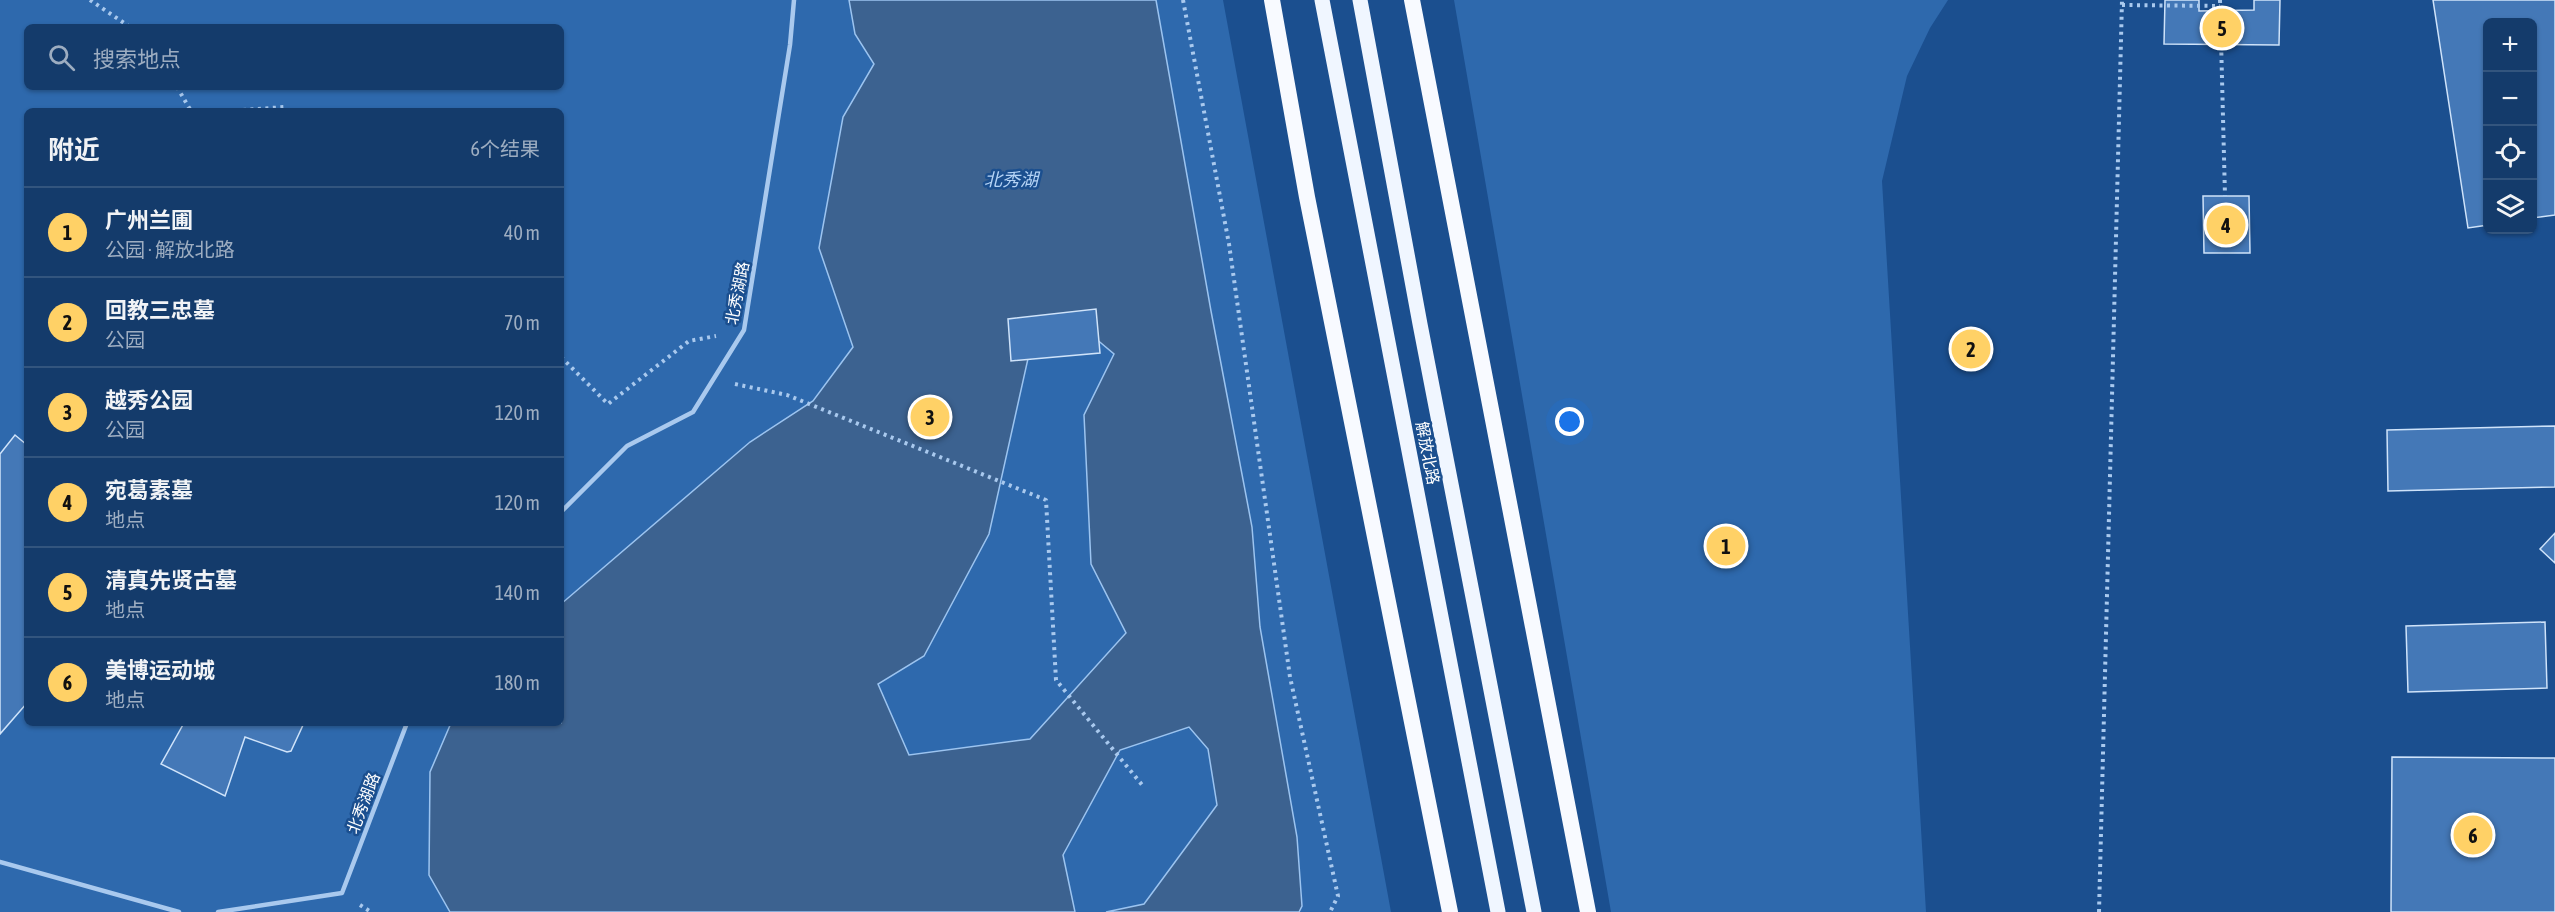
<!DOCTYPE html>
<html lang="zh">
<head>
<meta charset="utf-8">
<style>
	body { margin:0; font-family:"Asap Condensed","Noto Sans SC",sans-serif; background:#214673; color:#f1f3f6 }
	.controls { position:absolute; right:18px; top:18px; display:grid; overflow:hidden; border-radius:9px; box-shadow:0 2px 4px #0004 }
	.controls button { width:54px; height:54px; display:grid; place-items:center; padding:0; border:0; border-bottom:2px solid #33557e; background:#143b6b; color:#f1f3f6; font:30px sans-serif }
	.you { position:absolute; left:1570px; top:422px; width:21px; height:21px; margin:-15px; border:4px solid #fff; border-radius:50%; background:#1a73e8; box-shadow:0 0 0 9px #1a73e833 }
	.badge { display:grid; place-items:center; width:39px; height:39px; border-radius:50%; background:#ffd166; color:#111; font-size:20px; font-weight:700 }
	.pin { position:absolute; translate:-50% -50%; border:3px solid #fff; box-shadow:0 2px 6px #0006 }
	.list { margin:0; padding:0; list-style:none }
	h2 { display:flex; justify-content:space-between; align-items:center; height:78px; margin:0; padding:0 24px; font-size:26px }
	h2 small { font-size:20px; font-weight:400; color:#9dadc1 }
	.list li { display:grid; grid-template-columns:39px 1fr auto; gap:18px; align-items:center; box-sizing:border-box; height:90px; padding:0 24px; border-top:2px solid #33557e }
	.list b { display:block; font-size:22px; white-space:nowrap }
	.list p { margin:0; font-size:20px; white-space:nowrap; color:#9dadc1 }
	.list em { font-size:20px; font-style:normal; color:#9dadc1 }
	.icon { flex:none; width:33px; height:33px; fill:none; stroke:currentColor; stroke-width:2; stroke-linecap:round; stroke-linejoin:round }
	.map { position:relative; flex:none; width:2555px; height:912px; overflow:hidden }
	.search { position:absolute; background:#143b6b; box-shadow:0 2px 4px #0004; left:24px; top:24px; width:540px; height:66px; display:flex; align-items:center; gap:15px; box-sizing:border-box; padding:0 21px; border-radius:9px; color:#9dadc1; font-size:22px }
	.panel { position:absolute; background:#143b6b; box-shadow:0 2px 4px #0004; left:24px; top:108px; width:540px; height:618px; border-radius:9px }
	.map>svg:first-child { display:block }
</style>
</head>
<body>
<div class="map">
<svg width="2555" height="912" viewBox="0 0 2555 912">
	<rect width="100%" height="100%" fill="#1b4f8f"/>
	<path fill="#2e69ad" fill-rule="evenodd" d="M0 0H1223L1391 912H0ZM27 27H561V87H27ZM27 111H561V723H27Z
		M1454 0H1948L1930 28 1907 76 1882 181 1926 912H1611Z"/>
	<path fill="#3c6290" stroke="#9cc4f0" stroke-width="1.5" fill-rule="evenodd" d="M849 0H1156L1211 311 1252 527 1260 627 1297 837 1302 906 1299 912H1106L1144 904 1217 805 1208 749 1189 727 1120 750 1063 855 1075 912H450L429 875 430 772 451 723H561V604L750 442 813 401 853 347 819 248 843 117 874 64 855 34ZM1095 338 1114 354 1084 415 1091 564 1126 633 1030 739 909 755 878 684 924 656 989 534 1029 354Z"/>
	<path fill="#4478b7" stroke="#cfe3fa" stroke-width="1.5" d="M2165 0H2199V11L2254 10V0H2280L2279 45 2164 44Z
		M2433 0H2555V215L2532 218V22H2488V225L2468 228Z
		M2203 196H2249L2250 253H2204Z
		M1096 309 1100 353 1011 361 1008 319Z
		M2555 426V487L2388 491 2387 430Z
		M15 435 27 445V703L0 734V454Z
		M2555 533V563L2540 549Z
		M2545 622 2547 688 2408 692 2406 626Z
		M184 723H304L291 751 287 752 245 737 225 796 161 764Z
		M2392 757 2555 758V912H2391Z"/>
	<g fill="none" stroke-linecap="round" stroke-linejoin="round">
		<path stroke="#a9c9ee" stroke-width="4" stroke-dasharray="3 4.5" stroke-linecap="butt" d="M90 0 130 27
			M1183 0 1229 244 1290 677 1338 896 1330 912
			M2220 0 2225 196
			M2122 5 2220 6
			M177 87 191 111
			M228 111 285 107 286 111
			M561 357 608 404 689 341 716 336
			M735 384 787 395 1046 500 1056 680 1143 786
			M360 905 371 912
			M2099 912 2122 0"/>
		<path stroke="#a9c9ee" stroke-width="4.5" d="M561 512 627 446 693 412 744 330 790 45 794 0
			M0 862 179 912
			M218 912 342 893 407 723"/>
		<path stroke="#f0f6ff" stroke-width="15" d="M1322 0 1498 912
			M1360 0 1420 324 1534 912"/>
		<path stroke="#f8faff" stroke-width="16" d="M1272 0 1307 197 1450 912
			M1412 0 1588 912"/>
	</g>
	<g text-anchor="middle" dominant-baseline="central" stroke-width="5" stroke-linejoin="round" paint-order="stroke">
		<g font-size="16" fill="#fff" stroke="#1b4f8f">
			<text transform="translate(737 293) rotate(-79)">北秀湖路</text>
			<text transform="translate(1428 453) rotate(79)">解放北路</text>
			<text transform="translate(363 803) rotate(-69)">北秀湖路</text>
		</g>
		<g font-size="18" font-style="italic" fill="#b5d3f5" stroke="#1b4f8f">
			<text x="1011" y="179">北秀湖</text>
		</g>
	</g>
</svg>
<div class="controls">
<button>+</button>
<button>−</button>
<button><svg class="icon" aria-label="locate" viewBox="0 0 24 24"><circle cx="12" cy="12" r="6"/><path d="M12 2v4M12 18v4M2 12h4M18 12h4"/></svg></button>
<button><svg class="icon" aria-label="layers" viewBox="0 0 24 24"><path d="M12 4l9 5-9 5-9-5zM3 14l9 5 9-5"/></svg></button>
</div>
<div class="you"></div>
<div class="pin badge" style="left:1726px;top:546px">1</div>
<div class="pin badge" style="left:1971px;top:349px">2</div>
<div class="pin badge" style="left:930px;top:417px">3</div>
<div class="pin badge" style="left:2226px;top:225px">4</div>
<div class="pin badge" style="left:2222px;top:28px">5</div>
<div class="pin badge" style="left:2473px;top:835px">6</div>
<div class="search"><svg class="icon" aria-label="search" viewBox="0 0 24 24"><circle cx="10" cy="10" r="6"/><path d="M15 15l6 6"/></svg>搜索地点</div>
<section class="panel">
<h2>附近<small>6个结果</small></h2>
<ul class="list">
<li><span class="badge">1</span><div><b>广州兰圃</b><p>公园 · 解放北路</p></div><em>40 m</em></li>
<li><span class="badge">2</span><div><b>回教三忠墓</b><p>公园</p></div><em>70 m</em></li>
<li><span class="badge">3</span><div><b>越秀公园</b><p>公园</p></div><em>120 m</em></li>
<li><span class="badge">4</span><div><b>宛葛素墓</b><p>地点</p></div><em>120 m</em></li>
<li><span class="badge">5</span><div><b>清真先贤古墓</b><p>地点</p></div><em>140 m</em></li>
<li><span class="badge">6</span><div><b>美博运动城</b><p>地点</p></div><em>180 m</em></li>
</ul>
</section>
</div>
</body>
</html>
